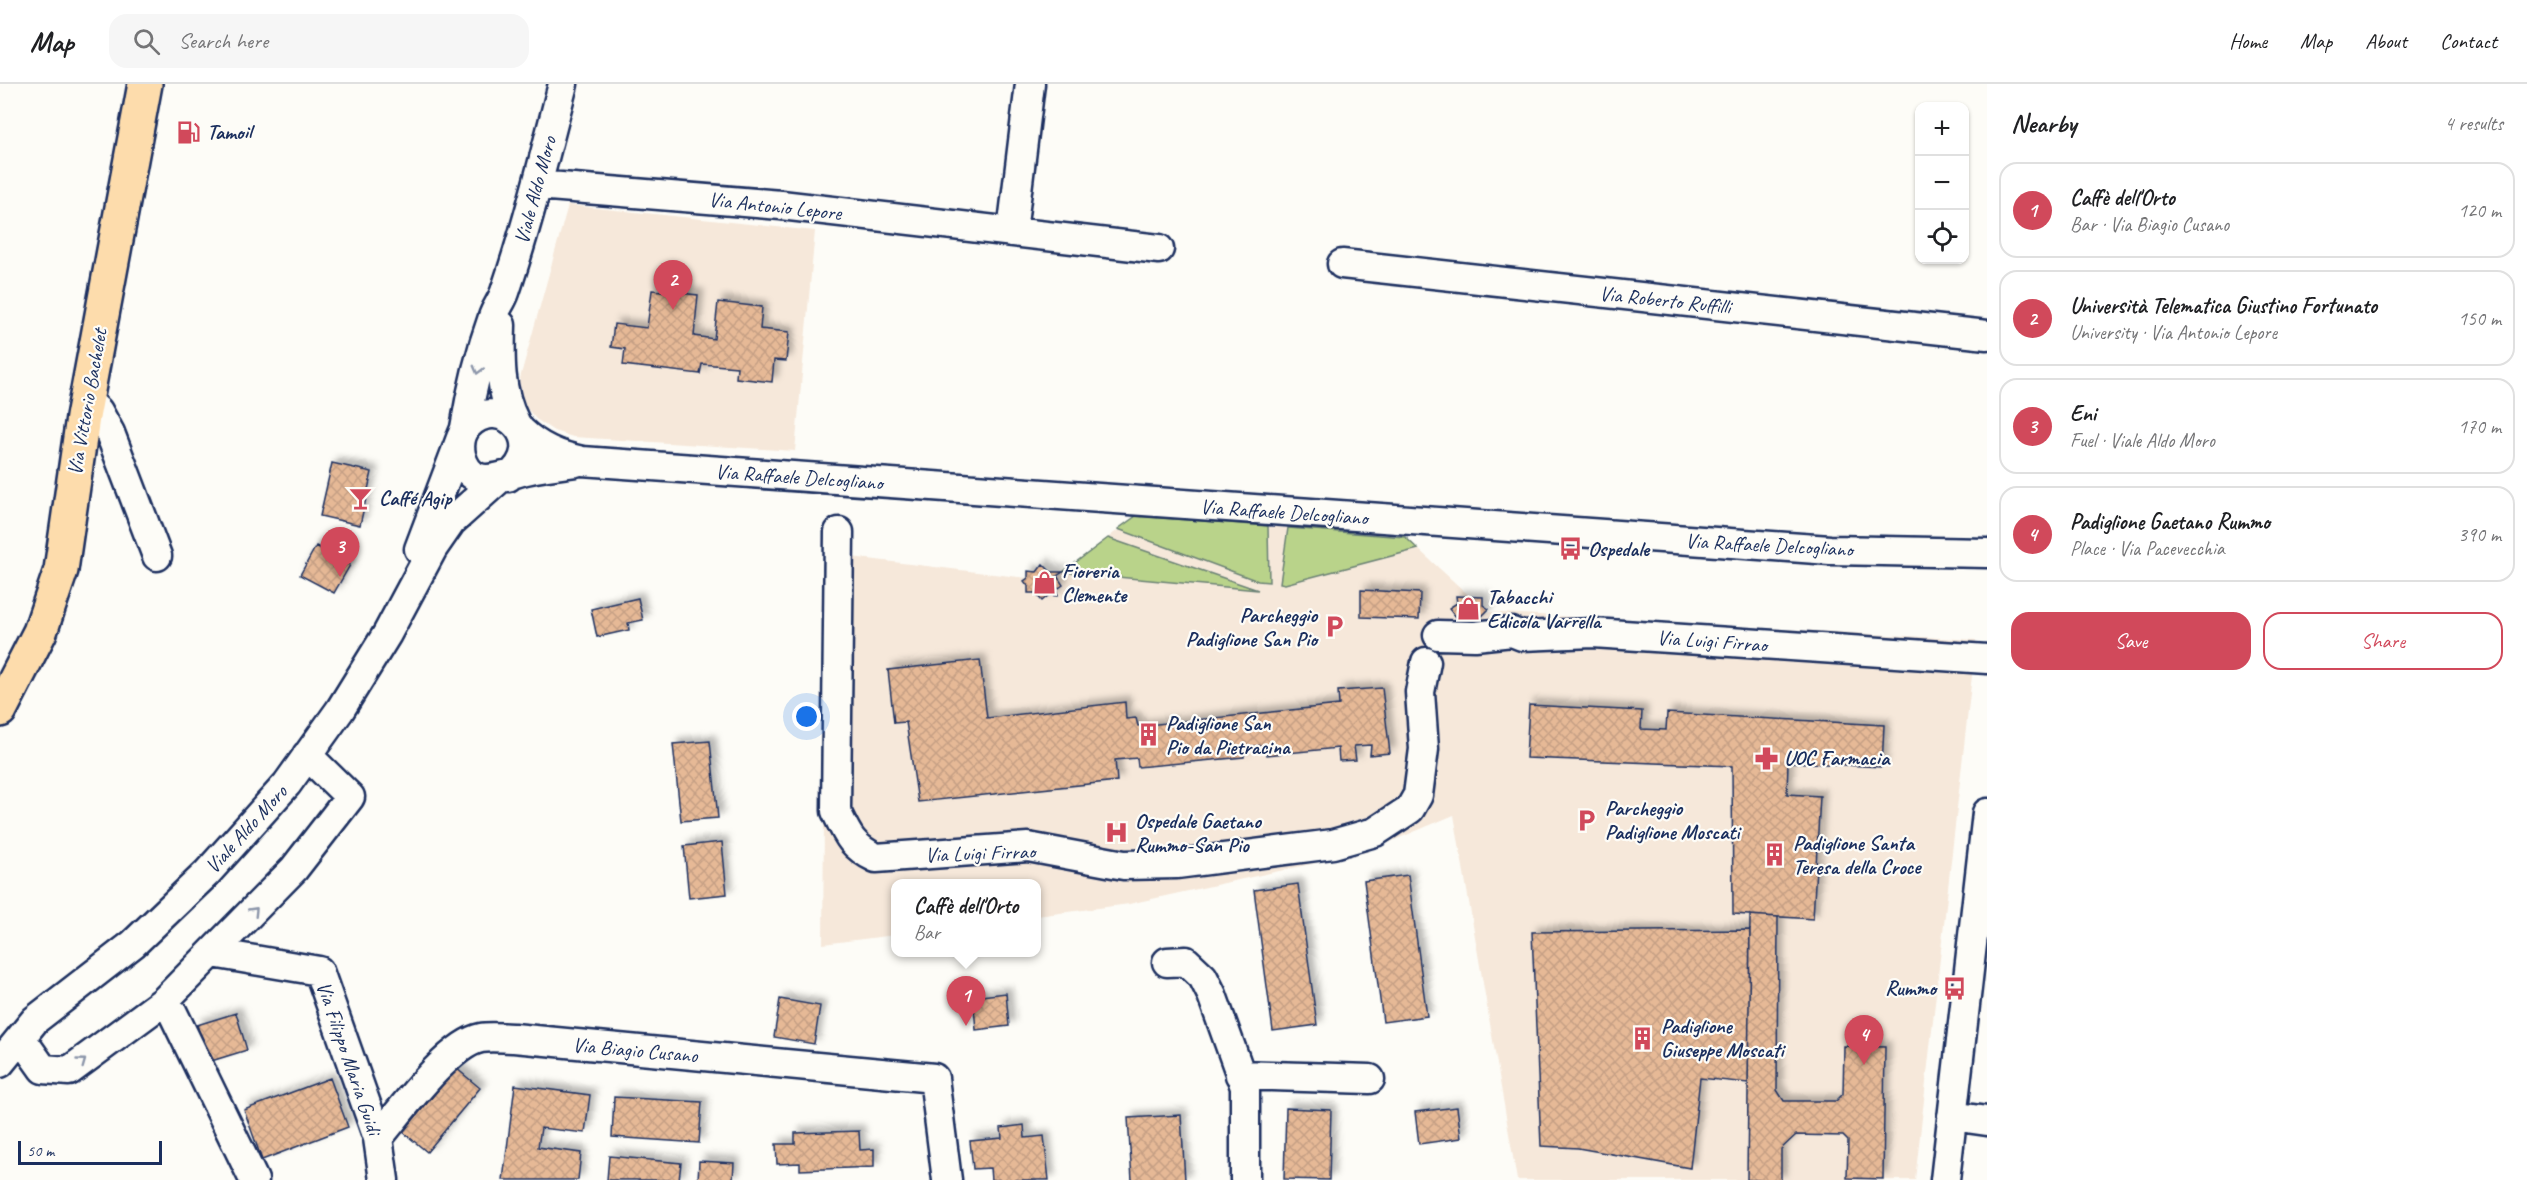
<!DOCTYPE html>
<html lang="en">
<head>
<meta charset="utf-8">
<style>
	body { margin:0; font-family:Caveat,sans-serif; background:#f6f6f6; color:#202124 }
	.controls { position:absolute; right:18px; top:18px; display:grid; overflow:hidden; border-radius:12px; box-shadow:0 2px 4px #0004 }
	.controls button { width:54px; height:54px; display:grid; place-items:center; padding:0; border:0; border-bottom:2px solid #e0e0e0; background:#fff; color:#202124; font:30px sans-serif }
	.scale { position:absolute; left:18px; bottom:15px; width:144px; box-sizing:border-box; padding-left:6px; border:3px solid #1b2f5e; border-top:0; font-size:16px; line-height:21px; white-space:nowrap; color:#1b2f5e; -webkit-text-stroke:4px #fdfcf7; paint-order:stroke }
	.you { position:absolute; left:807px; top:633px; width:21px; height:21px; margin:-15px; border:4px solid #fff; border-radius:50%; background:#1a73e8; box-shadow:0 0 0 9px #1a73e833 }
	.badge { display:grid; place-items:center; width:39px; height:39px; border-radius:50%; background:#d1495b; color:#fff; font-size:20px; font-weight:700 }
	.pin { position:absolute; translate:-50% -50px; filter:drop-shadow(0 2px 3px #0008) }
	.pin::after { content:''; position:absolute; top:32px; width:21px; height:18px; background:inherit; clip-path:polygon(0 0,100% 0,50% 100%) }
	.popup { position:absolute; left:891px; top:795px; width:150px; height:78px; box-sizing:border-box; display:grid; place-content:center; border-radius:12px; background:#fff; filter:drop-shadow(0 2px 4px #0005); font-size:20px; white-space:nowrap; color:#757577 }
	.popup b { font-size:22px; color:#202124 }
	.popup::after { content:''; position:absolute; left:50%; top:100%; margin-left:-12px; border:12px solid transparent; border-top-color:#fff }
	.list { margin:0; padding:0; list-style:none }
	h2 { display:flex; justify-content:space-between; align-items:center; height:78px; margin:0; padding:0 24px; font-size:26px }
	h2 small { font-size:20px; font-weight:400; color:#757577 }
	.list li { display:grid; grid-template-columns:39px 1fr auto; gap:18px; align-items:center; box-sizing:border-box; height:96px; margin:0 12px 12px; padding:0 12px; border:2px solid #e0e0e0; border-radius:18px }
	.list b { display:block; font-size:22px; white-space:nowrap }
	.list p { margin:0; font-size:20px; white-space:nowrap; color:#757577 }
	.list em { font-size:20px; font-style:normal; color:#757577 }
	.actions { display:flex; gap:12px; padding:18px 24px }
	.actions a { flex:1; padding:14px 0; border:2px solid #d1495b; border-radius:18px; text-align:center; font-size:21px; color:#d1495b }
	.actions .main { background:#d1495b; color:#fff }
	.icon { flex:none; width:33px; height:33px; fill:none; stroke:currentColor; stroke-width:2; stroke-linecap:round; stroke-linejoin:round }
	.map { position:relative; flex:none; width:1987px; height:1096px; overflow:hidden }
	header { display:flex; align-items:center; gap:36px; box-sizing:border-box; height:84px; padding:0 30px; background:#fff; border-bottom:2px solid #e0e0e0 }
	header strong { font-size:28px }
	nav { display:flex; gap:33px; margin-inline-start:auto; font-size:21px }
	.search { width:420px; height:54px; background:#f6f6f6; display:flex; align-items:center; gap:15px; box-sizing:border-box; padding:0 21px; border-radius:18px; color:#757577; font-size:22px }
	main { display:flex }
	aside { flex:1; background:#fff }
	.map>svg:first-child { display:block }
</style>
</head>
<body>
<header>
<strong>Map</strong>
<div class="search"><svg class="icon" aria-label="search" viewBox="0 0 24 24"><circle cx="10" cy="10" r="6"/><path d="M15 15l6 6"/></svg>Search here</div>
<nav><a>Home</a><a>Map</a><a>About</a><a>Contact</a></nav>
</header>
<main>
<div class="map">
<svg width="1987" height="1096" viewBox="0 0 1987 1096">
	<defs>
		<pattern id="building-cross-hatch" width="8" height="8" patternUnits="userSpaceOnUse" patternTransform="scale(1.5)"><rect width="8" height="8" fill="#e6b996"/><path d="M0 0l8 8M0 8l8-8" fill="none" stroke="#c59f84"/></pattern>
		<filter id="shadow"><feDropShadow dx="5.5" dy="-5.5" stdDeviation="3" flood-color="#0004"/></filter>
	</defs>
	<rect width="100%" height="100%" fill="#fdfcf7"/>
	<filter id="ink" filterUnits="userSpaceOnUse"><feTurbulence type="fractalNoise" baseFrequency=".0167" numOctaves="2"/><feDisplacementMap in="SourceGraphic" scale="12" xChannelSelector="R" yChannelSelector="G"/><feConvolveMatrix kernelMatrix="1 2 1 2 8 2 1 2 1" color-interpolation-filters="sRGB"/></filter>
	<g filter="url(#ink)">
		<path fill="#f6e8da" d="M568 121 815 147 795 367 573 353 554 347 536 335 524 321 517 305Z
			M1136 432 1405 453 1487 528 1976 556 1915 1096H1517L1454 731 1366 768 1129 820 1037 832 1036 800H896L895 851 823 860 826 470 1052 497Z"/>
		<path fill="#b9d38a" stroke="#6a8174" stroke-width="1.5" d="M1136 432 1268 442 1269 498 1258 497 1118 445Z
			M1288 444 1405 453 1418 465 1285 500 1280 499Z
			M1108 454 1258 506 1063 488Z"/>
		<path fill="url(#building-cross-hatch)" stroke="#1b2f5e" stroke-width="1.5" filter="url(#shadow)" d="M652 206 698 211 694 252 714 255 718 218 762 223 760 245 789 248 786 277 774 276 772 298 736 294 737 283 702 280 700 290 623 281 625 265 611 263 614 240 647 244Z
			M332 379 372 388 360 441 320 432Z
			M316 462 350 481 334 509 300 491Z
			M1043 480 1051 488H1063L1057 492 1063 501 1056 506 1058 512 1049 511 1042 517 1035 509H1028V502L1024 497 1028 494V487L1037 488Z
			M1361 506 1420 509 1419 535 1361 533Z
			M1456 512 1483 513V521L1489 525 1476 538H1460L1449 524 1457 519Z
			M638 514 643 536 628 539 629 546 597 553 591 525Z
			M980 576 987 634 1125 618 1126 635 1136 634 1138 642 1339 621 1338 607 1382 604 1390 669 1370 671 1371 661 1354 662 1356 676 1339 677 1338 664 1267 671 1266 661 1244 663V673L1138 683 1137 674 1115 676 1117 697 918 718 906 638 894 639 888 586Z
			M1529 621 1642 627 1641 645 1666 646 1667 629 1884 641 1882 683 1788 678 1787 710 1820 712 1813 835 1733 830 1732 682 1526 674Z
			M710 657 718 734 681 737 673 660Z
			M722 758 727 810 689 814 684 762Z
			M1408 791 1427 932 1383 938 1364 797Z
			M1298 800 1317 941 1273 947 1254 806Z
			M1750 831 1778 833 1777 1006 1784 1017H1836L1843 1010 1844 962 1885 963 1883 1095 1847 1094 1848 1057 1843 1052 1796 1051 1781 1065V1096H1747Z
			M1750 846 1748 999 1700 994 1690 1084 1578 1064 1541 1062 1532 848Z
			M1006 909 1009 942 976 946 973 913Z
			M780 915 820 922 814 960 774 953Z
			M236 929 247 966 208 978 197 941Z
			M456 984 480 1004 427 1068 403 1048Z
			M330 994 348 1043 262 1076 244 1026Z
			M515 1001 590 1011 585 1049 541 1044 538 1063 581 1069 578 1096H503Z
			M614 1013 702 1018 699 1059 612 1053Z
			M1457 1023 1461 1054 1419 1060 1415 1028Z
			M1286 1024 1331 1026 1329 1096 1284 1095Z
			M1181 1031 1185 1096H1132L1128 1034Z
			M1024 1041 1025 1054 1044 1052 1049 1096H991L990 1084 973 1085 970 1057 1002 1054 1001 1044Z
			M859 1047 860 1066 874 1065V1083L800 1086V1079L777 1080 776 1060H795V1049Z
			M609 1072 681 1079 679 1096H607Z
			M699 1077 734 1079 733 1096H698Z"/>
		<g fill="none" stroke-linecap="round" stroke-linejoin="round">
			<defs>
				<path id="minor" d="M537 101 781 121 1159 165
					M1012 148 1030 0
					M1342 180 1987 251
					M501 241C500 275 499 307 515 338
					M86 316 98 327 110 349 157 472
					M465 344C471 307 480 269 493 233 496 224 502 217 505 208 528 140 545 70 563 0
					M521 347C539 364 558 372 582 377L1830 466 1987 469
					M508 393C552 360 502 307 468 341 461 349 459 361 461 371 471 410 503 391 526 386 543 382 560 380 576 378
					M839 448 836 727C847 750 851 762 876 774L1028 763 1124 781 1177 780 1333 760 1375 748 1410 725 1418 711 1424 665 1420 608 1426 578
					M419 465 461 354
					M1438 551 1475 552 1512 548 1522 552 1593 549 1987 575
					M213 869 319 887 378 1054 384 1096
					M1167 878 1186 877 1203 893 1212 911 1245 1003V1096
					M164 917 173 929 254 1096
					M21 954 43 985 69 987 164 917 294 785 350 713 307 671
					M0 979 35 936 133 860 207 789 287 700 340 626 387 550 433 464 451 438 498 396
					M1240 991 1370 995
					M1952 1032 1987 1037
					M378 1054C400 1028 449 960 481 954 491 952 504 954 514 954L934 994 947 1096
					M1945 1096 1987 729"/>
				<path id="major" d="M0 626 40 548 61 486 83 333 145 0"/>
			</defs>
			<use href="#minor" stroke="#1b2f5e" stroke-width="33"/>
			<use href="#major" stroke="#1b2f5e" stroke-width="38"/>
			<use href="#minor" stroke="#fdfcf7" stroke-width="28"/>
			<use href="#major" stroke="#fddcac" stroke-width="33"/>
		</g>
		<defs><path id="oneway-chevron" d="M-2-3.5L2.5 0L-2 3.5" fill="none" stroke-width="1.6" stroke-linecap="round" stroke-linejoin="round" transform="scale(1.5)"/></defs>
		<g stroke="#8c96aa">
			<use href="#oneway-chevron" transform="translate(478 286) rotate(105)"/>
			<use href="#oneway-chevron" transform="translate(254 827) rotate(-46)"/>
			<use href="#oneway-chevron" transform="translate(82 978) rotate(-36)"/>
		</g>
	</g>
	<defs>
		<symbol id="fuel-bare" viewBox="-9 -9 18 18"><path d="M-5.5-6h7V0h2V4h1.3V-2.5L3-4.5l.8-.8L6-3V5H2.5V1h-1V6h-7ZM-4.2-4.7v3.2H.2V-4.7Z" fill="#d1495b" stroke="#fdfcf7" stroke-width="2.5" paint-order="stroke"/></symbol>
		<symbol id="bar-bare" viewBox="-9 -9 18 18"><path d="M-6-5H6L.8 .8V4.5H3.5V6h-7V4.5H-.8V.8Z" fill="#d1495b" stroke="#fdfcf7" stroke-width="2.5" paint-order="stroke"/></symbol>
		<symbol id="bus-bare" viewBox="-9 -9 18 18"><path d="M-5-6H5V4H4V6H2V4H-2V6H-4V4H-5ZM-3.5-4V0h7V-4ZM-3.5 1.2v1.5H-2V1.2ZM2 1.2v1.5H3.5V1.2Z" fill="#d1495b" stroke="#fdfcf7" stroke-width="2.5" paint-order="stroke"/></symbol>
		<symbol id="shop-bare" viewBox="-9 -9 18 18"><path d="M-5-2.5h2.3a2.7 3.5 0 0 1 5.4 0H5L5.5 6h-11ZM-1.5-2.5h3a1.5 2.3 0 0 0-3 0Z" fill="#d1495b" stroke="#fdfcf7" stroke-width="2.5" paint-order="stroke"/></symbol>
		<symbol id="parking-bare" viewBox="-9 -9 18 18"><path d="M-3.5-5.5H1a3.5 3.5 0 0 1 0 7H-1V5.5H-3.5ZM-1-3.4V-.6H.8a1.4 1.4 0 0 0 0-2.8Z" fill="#d1495b" stroke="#fdfcf7" stroke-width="2.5" paint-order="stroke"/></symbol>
		<symbol id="building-bare" viewBox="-9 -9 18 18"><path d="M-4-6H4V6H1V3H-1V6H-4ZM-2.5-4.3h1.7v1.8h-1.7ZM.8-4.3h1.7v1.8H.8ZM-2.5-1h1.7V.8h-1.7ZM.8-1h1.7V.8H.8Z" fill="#d1495b" stroke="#fdfcf7" stroke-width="2.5" paint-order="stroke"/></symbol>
		<symbol id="pharmacy-bare" viewBox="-9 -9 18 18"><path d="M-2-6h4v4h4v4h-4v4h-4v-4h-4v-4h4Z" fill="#d1495b" stroke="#fdfcf7" stroke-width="2.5" paint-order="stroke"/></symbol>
		<symbol id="hospital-bare" viewBox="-9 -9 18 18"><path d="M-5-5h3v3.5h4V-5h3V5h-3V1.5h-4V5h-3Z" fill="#d1495b" stroke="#fdfcf7" stroke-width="2.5" paint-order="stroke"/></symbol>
	</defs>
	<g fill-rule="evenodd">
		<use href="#fuel-bare" x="172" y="32" width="33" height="33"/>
		<use href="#bar-bare" x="344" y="398" width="33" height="33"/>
		<use href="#bus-bare" x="1554" y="448" width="33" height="33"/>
		<use href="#shop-bare" x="1028" y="482" width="33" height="33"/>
		<use href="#shop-bare" x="1452" y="508" width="33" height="33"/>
		<use href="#parking-bare" x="1318" y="526" width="33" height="33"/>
		<use href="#building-bare" x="1132" y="634" width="33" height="33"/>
		<use href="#pharmacy-bare" x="1750" y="658" width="33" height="33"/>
		<use href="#parking-bare" x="1570" y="720" width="33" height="33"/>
		<use href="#hospital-bare" x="1100" y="732" width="33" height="33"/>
		<use href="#building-bare" x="1758" y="754" width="33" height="33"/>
		<use href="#bus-bare" x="1938" y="888" width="33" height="33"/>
		<use href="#building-bare" x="1626" y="938" width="33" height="33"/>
	</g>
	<g text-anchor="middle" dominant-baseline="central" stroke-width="4.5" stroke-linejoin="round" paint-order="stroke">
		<g font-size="21" font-weight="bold" fill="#1b2f5e" stroke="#fdfcf7" text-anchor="start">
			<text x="207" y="48">Tamoil</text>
			<text x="379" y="414">Caffé Agip</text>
			<text x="1588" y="465">Ospedale</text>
			<text x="1062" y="487">Fioreria<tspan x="1062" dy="24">Clemente</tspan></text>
			<text x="1487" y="513">Tabacchi<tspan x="1487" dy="24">Edicola Varrella</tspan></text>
			<text x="1317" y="531" text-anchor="end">Parcheggio<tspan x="1317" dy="24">Padiglione San Pio</tspan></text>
			<text x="1166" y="639">Padiglione San<tspan x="1166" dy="24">Pio da Pietracina</tspan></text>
			<text x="1784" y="674">UOC Farmacia</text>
			<text x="1605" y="724">Parcheggio<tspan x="1605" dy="24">Padiglione Moscati</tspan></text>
			<text x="1135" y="737">Ospedale Gaetano<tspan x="1135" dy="24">Rummo-San Pio</tspan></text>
			<text x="1793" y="759">Padiglione Santa<tspan x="1793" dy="24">Teresa della Croce</tspan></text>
			<text x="1936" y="904" text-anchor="end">Rummo</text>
			<text x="1661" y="942">Padiglione<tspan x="1661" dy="24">Giuseppe Moscati</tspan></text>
		</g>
		<g font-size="21" fill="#1b2f5e" stroke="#fdfcf7">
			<text transform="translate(535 106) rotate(-75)">Viale Aldo Moro</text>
			<text transform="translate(775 122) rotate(6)">Via Antonio Lepore</text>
			<text transform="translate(1665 216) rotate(6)">Via Roberto Ruffilli</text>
			<text transform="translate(87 318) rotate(-80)">Via Vittorio Bachelet</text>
			<text transform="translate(799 393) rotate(4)">Via Raffaele Delcogliano</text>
			<text transform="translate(1284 428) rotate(4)">Via Raffaele Delcogliano</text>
			<text transform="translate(1769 461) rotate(3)">Via Raffaele Delcogliano</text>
			<text transform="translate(1712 557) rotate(4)">Via Luigi Firrao</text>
			<text transform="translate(246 745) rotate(-48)">Viale Aldo Moro</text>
			<text transform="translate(980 769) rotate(-2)">Via Luigi Firrao</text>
			<text transform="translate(635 966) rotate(5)">Via Biagio Cusano</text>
			<text transform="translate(349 974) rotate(71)">Via Filippo Maria Guidi</text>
		</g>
	</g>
</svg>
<div class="controls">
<button>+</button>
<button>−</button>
<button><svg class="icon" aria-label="locate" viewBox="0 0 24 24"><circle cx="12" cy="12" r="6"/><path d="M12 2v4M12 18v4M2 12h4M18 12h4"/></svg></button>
</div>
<div class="scale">50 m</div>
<div class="you"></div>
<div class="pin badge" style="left:966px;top:942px">1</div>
<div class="popup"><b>Caffè dell'Orto</b>Bar</div>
<div class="pin badge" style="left:673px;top:226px">2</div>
<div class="pin badge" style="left:340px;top:493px">3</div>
<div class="pin badge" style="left:1864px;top:981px">4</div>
</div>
<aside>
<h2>Nearby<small>4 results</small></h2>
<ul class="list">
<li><span class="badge">1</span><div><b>Caffè dell'Orto</b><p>Bar · Via Biagio Cusano</p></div><em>120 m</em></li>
<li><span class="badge">2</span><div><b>Università Telematica Giustino Fortunato</b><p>University · Via Antonio Lepore</p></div><em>150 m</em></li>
<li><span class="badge">3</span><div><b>Eni</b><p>Fuel · Viale Aldo Moro</p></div><em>170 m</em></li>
<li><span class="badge">4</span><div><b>Padiglione Gaetano Rummo</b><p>Place · Via Pacevecchia</p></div><em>390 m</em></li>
</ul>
<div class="actions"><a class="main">Save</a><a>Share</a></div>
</aside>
</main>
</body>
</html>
